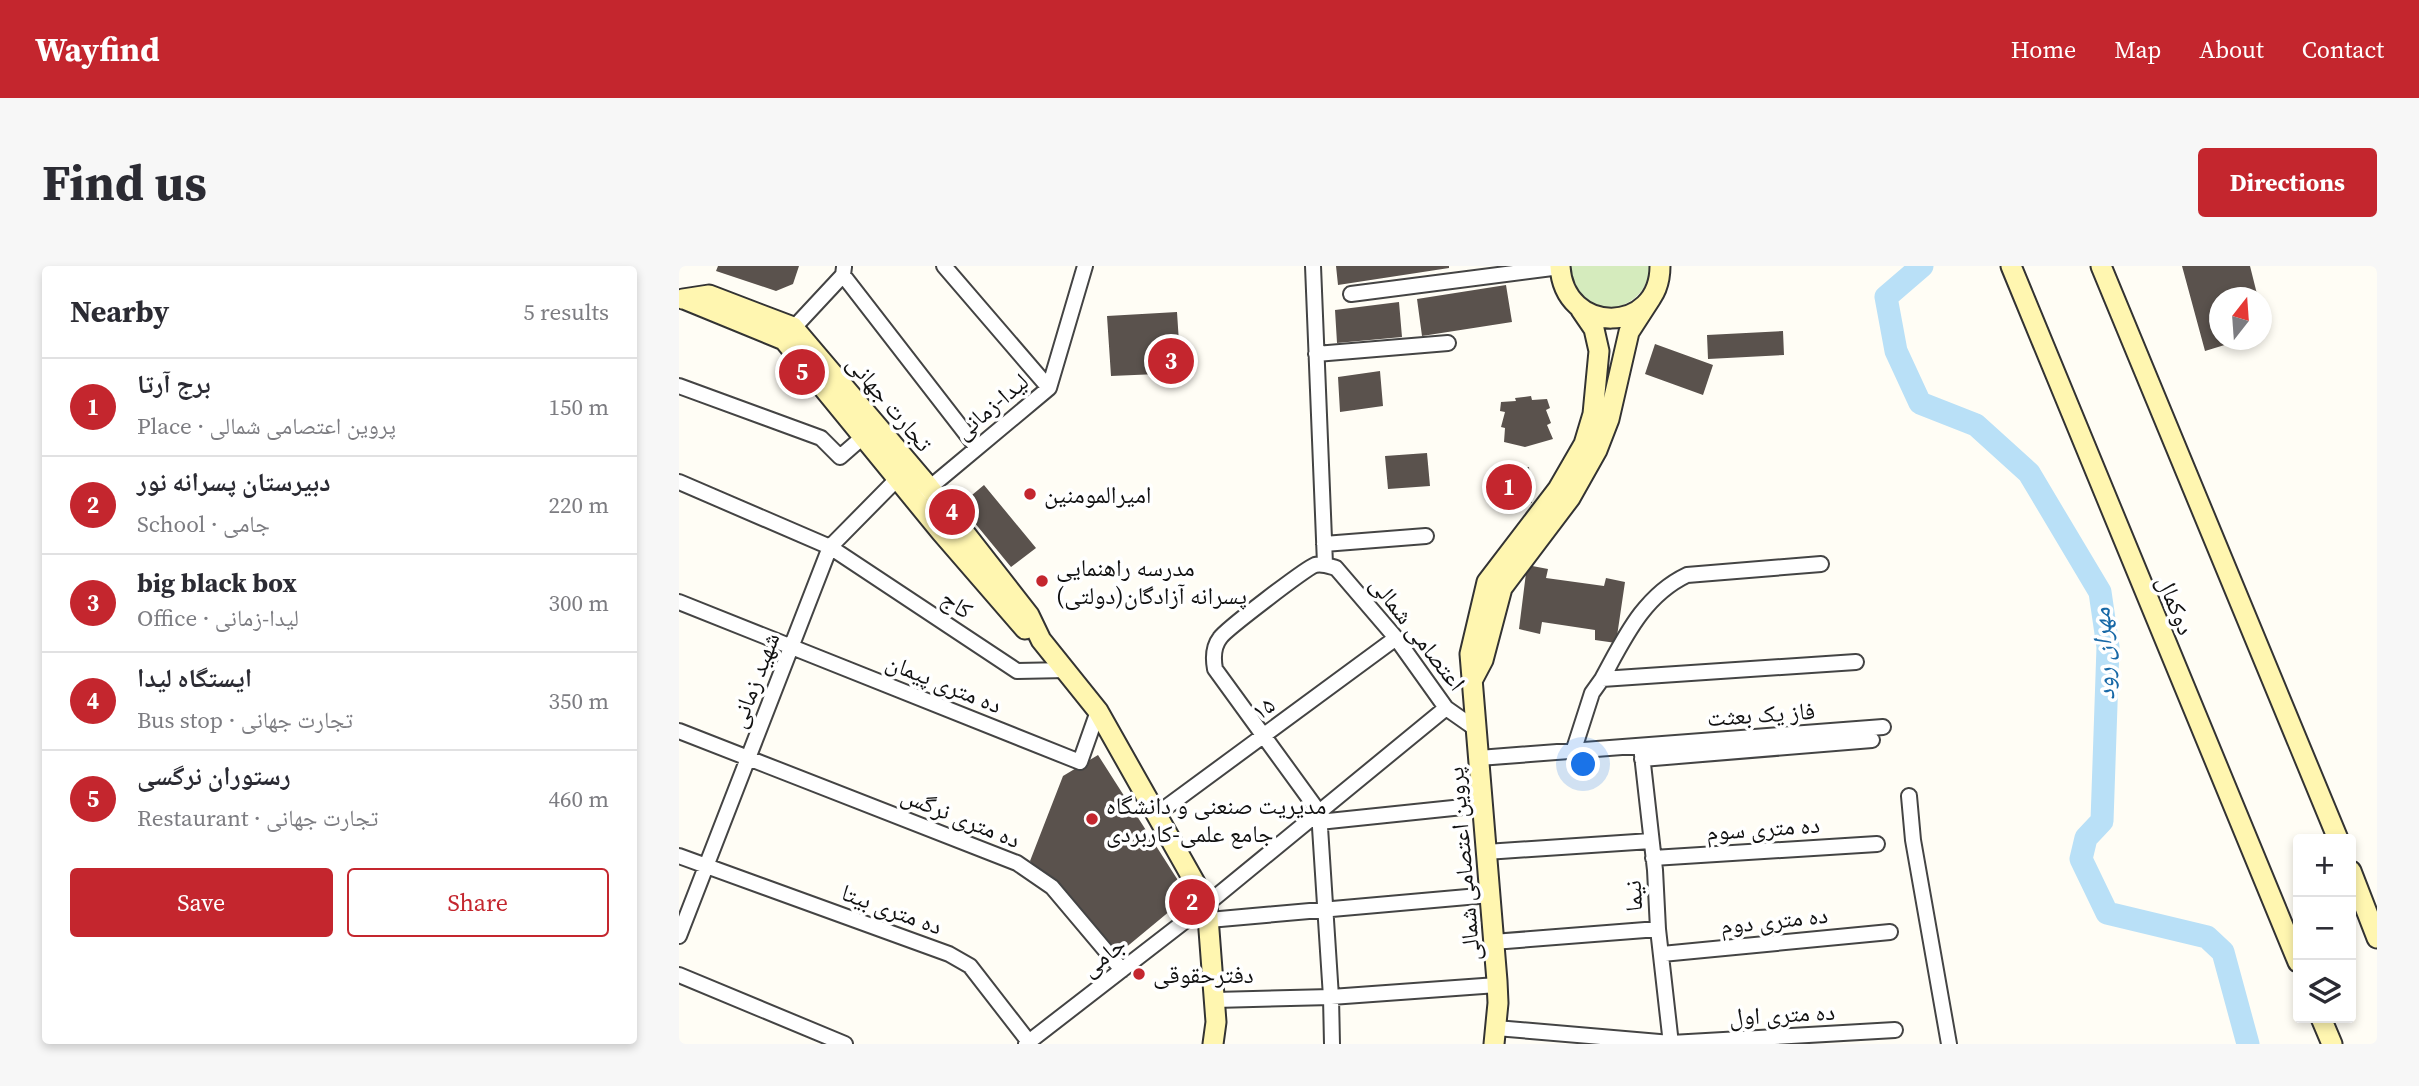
<!DOCTYPE html>
<html lang="en">
<head>
<meta charset="utf-8">
<style>
	body { margin:0; font-family:"Source Serif 4","Noto Naskh Arabic",serif; background:#f7f7f7; color:#2b2b33 }
	.controls { position:absolute; right:21px; bottom:21px; display:grid; overflow:hidden; border-radius:7px; box-shadow:0 4px 10px #0003 }
	.controls button { width:63px; height:63px; display:grid; place-items:center; padding:0; border:0; border-bottom:2px solid #e1e1e2; background:#fff; color:#2b2b33; font:35px sans-serif }
	.compass { position:absolute; left:1530px; top:21px; width:63px; height:63px; border-radius:50%; background:#fff; box-shadow:0 4px 10px #0003; rotate:17deg }
	.you { position:absolute; left:905px; top:499px; width:24px; height:24px; margin:-18px; border:5px solid #fff; border-radius:50%; background:#1a73e8; box-shadow:0 0 0 10px #1a73e833 }
	.badge { display:grid; place-items:center; width:46px; height:46px; border-radius:50%; background:#c4262e; color:#fff; font-size:23px; font-weight:700 }
	.pin { position:absolute; translate:-50% -50%; border:4px solid #fff; box-shadow:0 2px 7px #0006 }
	.list { margin:0; padding:0; list-style:none }
	h2 { display:flex; justify-content:space-between; align-items:center; height:91px; margin:0; padding:0 28px; font-size:30px }
	h2 small { font-size:23px; font-weight:400; color:#7c7c81 }
	.list li { display:grid; grid-template-columns:46px 1fr auto; gap:21px; align-items:center; box-sizing:border-box; height:98px; padding:0 28px; border-top:2px solid #e1e1e2 }
	.list b { display:block; font-size:26px; white-space:nowrap }
	.list p { margin:0; font-size:23px; white-space:nowrap; color:#7c7c81 }
	.list em { font-size:23px; font-style:normal; color:#7c7c81 }
	.actions { display:flex; gap:14px; padding:21px 28px }
	.actions a { flex:1; padding:16px 0; border:2px solid #c4262e; border-radius:7px; text-align:center; font-size:24px; color:#c4262e }
	.actions .main { background:#c4262e; color:#fff }
	.icon { flex:none; width:38px; height:38px; fill:none; stroke:currentColor; stroke-width:2; stroke-linecap:round; stroke-linejoin:round }
	.map { position:relative; flex:none; width:1698px; height:778px; overflow:hidden; border-radius:7px }
	header { display:flex; align-items:center; gap:42px; box-sizing:border-box; height:98px; padding:0 35px; background:#c4262e; color:#fff }
	header strong { font-size:33px }
	nav { display:flex; gap:38px; margin-inline-start:auto; font-size:24px }
	.intro { display:flex; align-items:center; justify-content:space-between; box-sizing:border-box; height:168px; padding:0 42px }
	h1 { margin:0; font-size:49px }
	.button { padding:18px 32px; border-radius:7px; background:#c4262e; color:#fff; font-size:24px; font-weight:700 }
	main { display:flex; gap:42px; padding:0 42px }
	aside { flex:1; background:#fff; border-radius:7px; box-shadow:0 4px 10px #0003 }
	.map>svg:first-child { display:block }
</style>
</head>
<body>
<header>
<strong>Wayfind</strong>
<nav><a>Home</a><a>Map</a><a>About</a><a>Contact</a></nav>
</header>
<div class="intro"><h1>Find us</h1><a class="button">Directions</a></div>
<main>
<aside>
<h2>Nearby<small>5 results</small></h2>
<ul class="list">
<li><span class="badge">1</span><div><b>برج آرتا</b><p>Place · پروین اعتصامی شمالی</p></div><em>150 m</em></li>
<li><span class="badge">2</span><div><b>دبیرستان پسرانه نور</b><p>School · جامی</p></div><em>220 m</em></li>
<li><span class="badge">3</span><div><b>big black box</b><p>Office · لیدا-زمانی</p></div><em>300 m</em></li>
<li><span class="badge">4</span><div><b>ایستگاه لیدا</b><p>Bus stop · تجارت جهانی</p></div><em>350 m</em></li>
<li><span class="badge">5</span><div><b>رستوران نرگسی</b><p>Restaurant · تجارت جهانی</p></div><em>460 m</em></li>
</ul>
<div class="actions"><a class="main">Save</a><a>Share</a></div>
</aside>
<div class="map">
<svg width="1698" height="778" viewBox="0 0 1698 778">
	<rect width="100%" height="100%" fill="#fffdf5"/>
	<path fill="#d5ebbd" d="M890 0H970C971 45 907 59 892 17 891 12 891 5 890 0Z"/>
	<g fill="none" stroke-linecap="round" stroke-linejoin="round">
		<path stroke="#b9e0f7" stroke-width="23" d="M1243 0 1207 31 1217 85 1241 137 1297 159 1350 207 1421 326 1429 381 1423 555 1407 572 1402 593 1428 647 1528 671 1544 686 1569 778"/>
	</g>
	<path fill="#5a524d" d="M39 0H120L114 18 97 25 37 5Z
		M657 0H770V2L659 19Z
		M1503 0H1571L1579 32H1540V74H1562L1526 85Z
		M827 19 833 56 743 70 738 33Z
		M720 36 723 71 658 77 656 44Z
		M498 46 502 107 432 110 428 50Z
		M1582 49 1588 66 1582 68Z
		M1104 65 1105 89 1029 93 1028 69Z
		M976 78 1034 99 1024 129 966 108Z
		M701 105 704 140 661 146 659 111Z
		M852 130 853 134 868 133 871 142 867 144 872 157 868 159 874 173 846 181 825 176 826 162 822 161 826 146 821 145 822 136 837 135 836 132Z
		M748 187 751 220 709 223 706 190Z
		M850 201 853 237 810 239 809 205Z
		M305 219 357 282 332 301 281 239Z
		M848 299 869 303 867 312 925 320 927 312 946 316 937 377 916 374V364L863 356 861 368 840 363Z
		M419 489 509 630 439 688 351 595 384 510Z"/>
	<g fill="none" stroke-linecap="round" stroke-linejoin="round">
		<defs>
			<path id="street" d="M265 0 370 122
				M634 0 646 298
				M164 9 298 182
				M672 28 881 1
				M109 68 164 9 165 1
				M637 88 769 77
				M0 120 142 172 161 191 185 170
				M0 216 151 281 338 405 388 404
				M243 228 370 122 406 0
				M645 278 747 270
				M0 336 401 496 419 445
				M923 413C945 373 964 330 1008 309L1142 298
				M0 465 338 597 373 621 443 704
				M962 480 976 604 979 663 992 778
				M895 483 913 427 923 413 1177 396
				M800 492 1204 461
				M963 493 1193 474
				M1230 530 1234 574 1270 778
				M478 548 717 372
				M640 556 803 539
				M807 586 972 575
				M0 590 270 688 291 700 350 776
				M974 592 1198 578
				M530 654 811 629
				M0 670 151 281 223 208
				M814 676 979 663
				M983 688 1211 666
				M0 709 166 778
				M536 734 652 731 818 719
				M817 762 992 777 1216 764
				M347 778 528 638 767 442
				M653 778 652 731 640 546 536 403C534 392 534 381 541 372 546 364 626 303 636 299 643 297 650 300 657 302L717 372 767 442 797 463"/>
			<path id="secondary" d="M881 0C885 70 981 69 981 0
				M1332 0 1619 696
				M1422 0 1659 573
				M4 33 30 29 114 61 250 221 350 349 362 374 419 445 528 638 537 756 534 778
				M5 33 105 74 262 266 346 363
				M794 413 804 394 823 322 891 232 918 184 930 153 950 66 972 32
				M1672 605 1698 672
				M1642 752 1653 778
				M815 778 819 737 818 715 791 388 808 316 879 223 905 178 914 148 920 85 915 63 902 44"/>
		</defs>
		<use href="#street" stroke="#444" stroke-width="18"/>
		<use href="#secondary" stroke="#333" stroke-width="23"/>
		<use href="#street" stroke="#fff" stroke-width="14"/>
		<use href="#secondary" stroke="#fff6b0" stroke-width="19"/>
	</g>
	<g fill="#c4262e" stroke="#fff" stroke-width="2.5">
		<circle cx="351" cy="228" r="7"/>
		<circle cx="363" cy="315" r="7"/>
		<circle cx="413" cy="553" r="7"/>
		<circle cx="460" cy="708" r="7"/>
	</g>
	<g text-anchor="middle" dominant-baseline="central" stroke-width="7" stroke-linejoin="round" paint-order="stroke">
		<g font-size="24" fill="#111" stroke="#fff">
			<text transform="translate(211 137) rotate(50)">تجارت جهانی</text>
			<text transform="translate(312 140) rotate(-40)">لیدا-زمانی</text>
			<text transform="translate(278 338) rotate(33)">کاج</text>
			<text transform="translate(1497 339) rotate(68)">دوکمال</text>
			<text transform="translate(739 367) rotate(52)">اعتصامی شمالی</text>
			<text transform="translate(75 414) rotate(-69)">شهید زمانی</text>
			<text transform="translate(265 417) rotate(22)">ده متری پیمان</text>
			<text transform="translate(584 442) rotate(-36)">۱۵</text>
			<text transform="translate(1082 448) rotate(-4)">فاز یک بعثت</text>
			<text transform="translate(282 551) rotate(22)">ده متری نرگس</text>
			<text transform="translate(1084 562) rotate(-4)">ده متری سوم</text>
			<text transform="translate(784 598) rotate(-95)">پروین اعتصامی شمالی</text>
			<text transform="translate(954 630) rotate(-93)">نیما</text>
			<text transform="translate(213 643) rotate(20)">ده متری بیتا</text>
			<text transform="translate(1095 654) rotate(-6)">ده متری دوم</text>
			<text transform="translate(424 690) rotate(-38)">جامی</text>
			<text transform="translate(1103 748) rotate(-3)">ده متری اول</text>
		</g>
		<g font-size="24" fill="#111" stroke="#fff" text-anchor="start">
			<text x="365" y="228">امیرالمومنین</text>
			<text x="377" y="301">مدرسه راهنمایی<tspan x="377" dy="28">پسرانه آزادگان(دولتی)</tspan></text>
			<text x="427" y="539">مدیریت صنعنی و دانشگاه<tspan x="427" dy="28">جامع علمی-کاربردی</tspan></text>
			<text x="474" y="708">دفترحقوقی</text>
		</g>
		<g font-size="26" font-style="italic" fill="#1768a6" stroke="#fff">
			<text transform="translate(1424 388) rotate(-93)">مهران رود</text>
		</g>
	</g>
</svg>
<div class="controls">
<button>+</button>
<button>−</button>
<button><svg class="icon" aria-label="layers" viewBox="0 0 24 24"><path d="M12 4l9 5-9 5-9-5zM3 14l9 5 9-5"/></svg></button>
</div>
<svg class="compass" viewBox="-18 -18 36 36"><path d="M0-13l5 13h-10z" fill="#e53935"/><path d="M0 13l5-13h-10z" fill="#7c7c81"/></svg>
<div class="you"></div>
<div class="pin badge" style="left:830px;top:221px">1</div>
<div class="pin badge" style="left:513px;top:636px">2</div>
<div class="pin badge" style="left:492px;top:95px">3</div>
<div class="pin badge" style="left:273px;top:246px">4</div>
<div class="pin badge" style="left:123px;top:106px">5</div>
</div>
</main>
</body>
</html>
